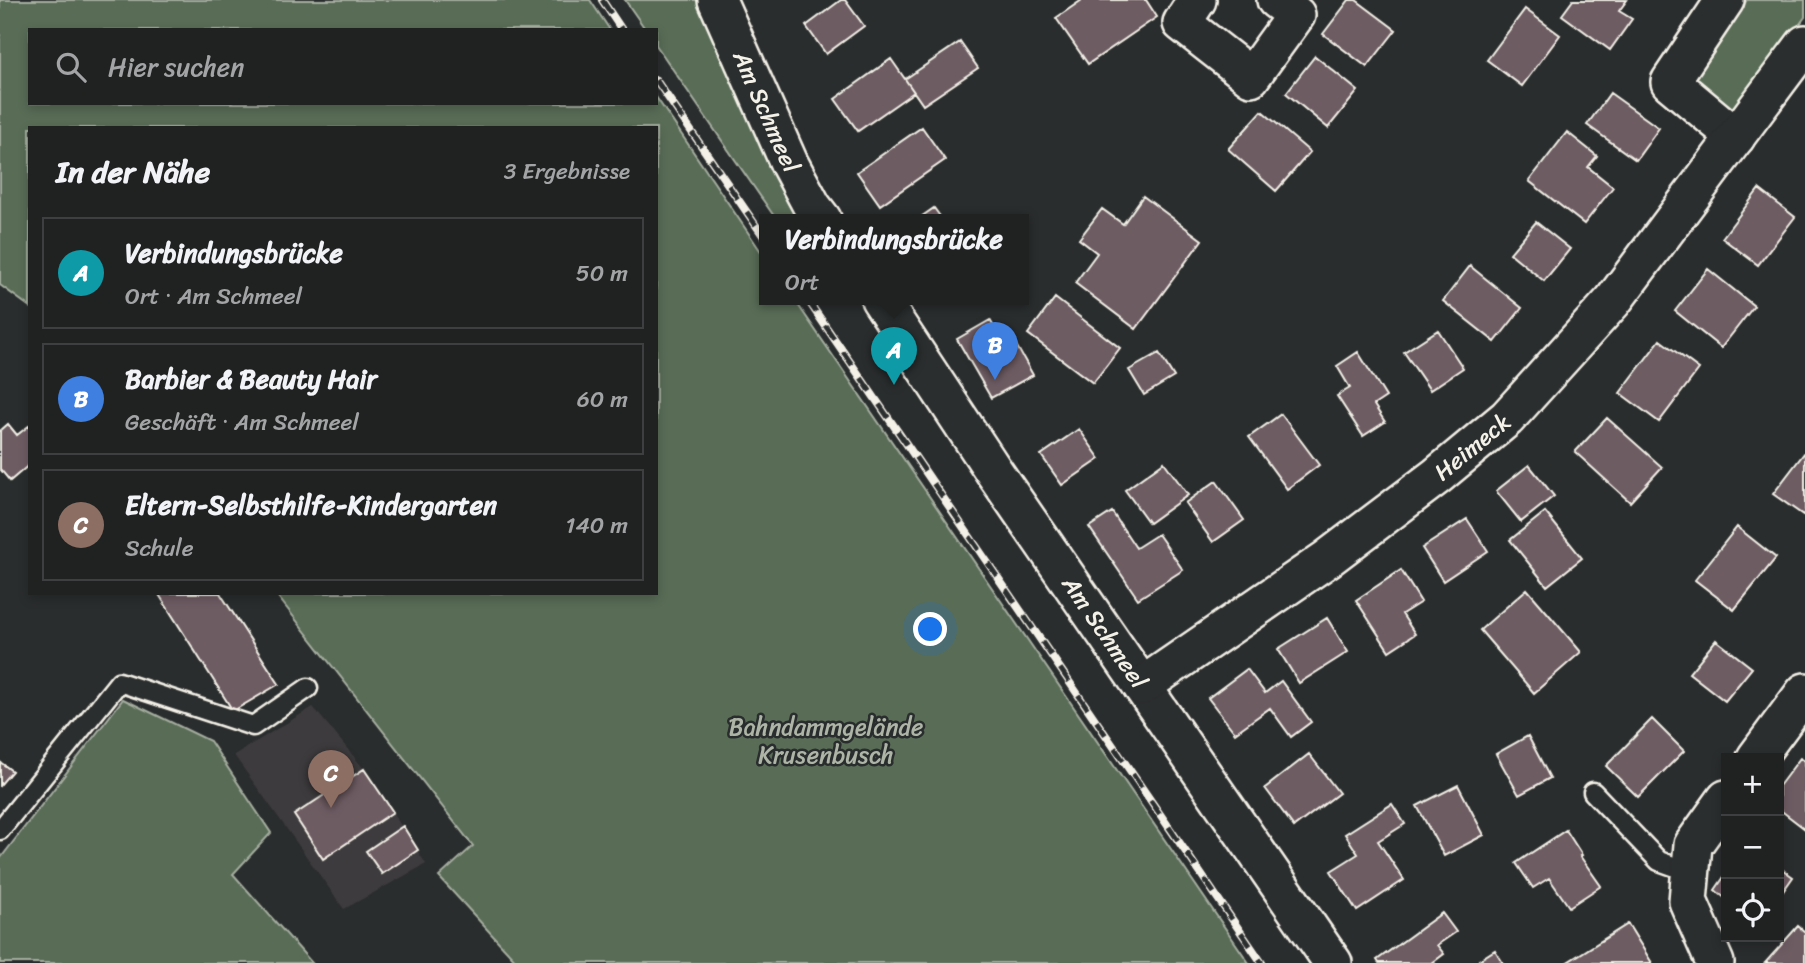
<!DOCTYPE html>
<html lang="de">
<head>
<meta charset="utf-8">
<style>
	body { margin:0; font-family:Sriracha,sans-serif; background:#2d2f2f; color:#f1f3f6 }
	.controls { position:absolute; right:21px; bottom:21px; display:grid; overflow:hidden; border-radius:0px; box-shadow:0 4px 10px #0003 }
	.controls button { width:63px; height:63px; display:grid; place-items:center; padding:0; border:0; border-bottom:2px solid #3d3f40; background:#202222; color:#f1f3f6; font:35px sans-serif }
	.you { position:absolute; left:931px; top:630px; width:24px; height:24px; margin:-18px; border:5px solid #fff; border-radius:50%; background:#1a73e8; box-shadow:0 0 0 10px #1a73e833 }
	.badge { display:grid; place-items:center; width:46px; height:46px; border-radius:50%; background:#1a73e8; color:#fff; font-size:23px; font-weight:700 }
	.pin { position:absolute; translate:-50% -58px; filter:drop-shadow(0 2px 4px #0008) }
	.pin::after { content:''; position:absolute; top:37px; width:24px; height:21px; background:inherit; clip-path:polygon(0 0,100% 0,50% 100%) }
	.popup { position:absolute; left:759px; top:214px; width:270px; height:91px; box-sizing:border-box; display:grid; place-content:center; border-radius:0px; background:#202222; filter:drop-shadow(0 2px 5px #0005); font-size:23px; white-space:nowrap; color:#a2a4a5 }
	.popup b { font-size:26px; color:#f1f3f6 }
	.popup::after { content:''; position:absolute; left:50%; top:100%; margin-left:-14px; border:14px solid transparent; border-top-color:#202222 }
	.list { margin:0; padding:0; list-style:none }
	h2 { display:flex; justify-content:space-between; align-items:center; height:91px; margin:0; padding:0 28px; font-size:30px }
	h2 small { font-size:23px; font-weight:400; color:#a2a4a5 }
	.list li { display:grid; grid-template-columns:46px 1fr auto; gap:21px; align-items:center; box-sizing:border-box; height:112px; margin:0 14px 14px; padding:0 14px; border:2px solid #3d3f40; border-radius:0px }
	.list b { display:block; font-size:26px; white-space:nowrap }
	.list p { margin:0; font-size:23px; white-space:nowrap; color:#a2a4a5 }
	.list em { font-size:23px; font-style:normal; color:#a2a4a5 }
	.icon { flex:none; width:38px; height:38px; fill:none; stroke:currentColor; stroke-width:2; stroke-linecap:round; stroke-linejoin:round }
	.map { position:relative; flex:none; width:1805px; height:963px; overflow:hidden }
	.search { position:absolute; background:#202222; box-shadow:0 4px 10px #0003; left:28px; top:28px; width:630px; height:77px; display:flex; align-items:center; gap:18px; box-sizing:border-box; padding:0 24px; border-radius:0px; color:#a2a4a5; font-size:26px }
	.panel { position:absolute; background:#202222; box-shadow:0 4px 10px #0003; left:28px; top:126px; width:630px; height:469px; border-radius:0px }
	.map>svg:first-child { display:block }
</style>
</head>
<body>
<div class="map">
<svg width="1805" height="963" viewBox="0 0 1805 963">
	<rect width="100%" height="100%" fill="#2a2d2e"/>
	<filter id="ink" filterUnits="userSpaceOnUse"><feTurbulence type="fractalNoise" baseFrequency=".0143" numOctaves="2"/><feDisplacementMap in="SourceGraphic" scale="14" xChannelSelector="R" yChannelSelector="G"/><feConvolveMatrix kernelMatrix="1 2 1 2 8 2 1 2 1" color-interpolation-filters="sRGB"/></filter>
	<g filter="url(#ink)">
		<path fill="#3e3b3e" d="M313 707 364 769 426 864 344 909 234 755Z"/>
		<path fill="#596c57" stroke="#a6aea0" stroke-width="2" d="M0 0H590L610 30H30V103H656V97L764 256V299H794L1249 963H518L439 877 473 846 275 593H656V128H30V307L0 285Z
			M625 0H697L708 15 809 219H776L656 45V30H646Z
			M1747 0H1805V17L1731 118 1690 84Z
			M123 699 210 741 271 833 233 874 312 963H0V859Z"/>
		<path fill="#6e5c64" stroke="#f4f1e8" stroke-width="2" d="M841 0H845L864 26 826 54 806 26Z
			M1082 0H1146L1157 17 1088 64 1056 18Z
			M1349 0H1356L1396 30 1367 67 1323 34Z
			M1573 0H1627L1619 11 1632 19 1610 50 1562 15Z
			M1525 9 1560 35 1522 86 1487 60Z
			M960 42 978 68 923 105 905 79Z
			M1315 56 1358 91 1328 128 1286 93Z
			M891 59 914 92 858 131 835 99Z
			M1610 93 1659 128 1636 160 1587 125Z
			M1262 111 1310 152 1276 191 1228 149Z
			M922 127 945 160 880 205 857 172Z
			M1567 132 1597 156 1588 167 1613 187 1584 224 1529 181Z
			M1759 189 1795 217 1758 265 1722 238Z
			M1143 196 1202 240 1136 329 1075 283 1097 253 1079 239 1102 209 1123 224Z
			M934 208 942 219H918Z
			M1536 222 1570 249 1544 281 1510 253Z
			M1470 266 1522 308 1495 342 1443 301Z
			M1708 269 1754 306 1721 348 1675 311Z
			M1055 298 1120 348 1093 383 1028 334Z
			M990 320 1006 348 1015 343 1033 375 991 398 957 339Z
			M1438 330 1463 368 1430 390 1404 352Z
			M1660 340 1699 369 1659 422 1620 393Z
			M1358 352 1386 397 1374 405 1385 422 1363 436 1337 396 1350 388 1337 366Z
			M1159 353 1174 377 1144 395 1129 370Z
			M1281 414 1319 465 1287 489 1249 437Z
			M1607 418 1662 467 1630 502 1575 452Z
			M8 424 17 435 30 425V464L10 481 0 469V431Z
			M1079 429 1100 459 1062 485 1041 455Z
			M1805 452V512L1803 515 1773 494Z
			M1164 462 1188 495 1149 523 1125 490Z
			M1529 465 1554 496 1521 522 1496 491Z
			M1216 481 1244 520 1213 542 1185 503Z
			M1112 512 1136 548 1158 534 1183 570 1138 599 1089 527Z
			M1545 512 1582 558 1547 586 1510 540Z
			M1467 519 1488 551 1443 581 1422 548Z
			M1737 527 1776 558 1734 610 1695 580Z
			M1401 570 1421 602 1402 614 1415 634 1389 651 1356 600Z
			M1527 589 1581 652 1534 693 1480 630Z
			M158 593H220L279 684 233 711Z
			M1327 618 1348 652 1299 683 1278 649Z
			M1716 640 1752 668 1725 701 1689 673Z
			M1247 669 1265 693 1281 681 1311 722 1291 737 1270 708 1235 733 1208 698Z
			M1652 719 1684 751 1638 797 1606 766Z
			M1528 736 1550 778 1519 795 1496 754Z
			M1309 754 1339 793 1294 827 1265 788Z
			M1800 758 1805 761V829L1779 809V786Z
			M0 762 12 771 0 785Z
			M364 769 393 812 323 859 294 815Z
			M1458 785 1484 835 1444 856 1417 806Z
			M1392 804 1405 824 1378 841 1404 880 1357 911 1331 871 1358 854 1345 834Z
			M403 826 418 850 382 874 366 851Z
			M1566 830 1582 855 1580 856 1601 886 1569 907 1549 878 1533 888 1516 863Z
			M1779 867 1793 877 1779 897Z
			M1726 874V899L1715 890Z
			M1442 913 1456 932 1437 945 1444 954 1432 963H1379L1377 960Z
			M1628 924 1652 963H1566Z
			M1798 926 1805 932V963H1765Z
			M1495 950 1503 963H1481L1479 960Z"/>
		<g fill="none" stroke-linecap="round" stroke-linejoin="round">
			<defs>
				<path id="lane" d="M1593 792 1659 861 1690 872
					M0 830 119 682 253 726 308 688"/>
				<g id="street">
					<path id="s1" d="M717 0 789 163 812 206 822 219"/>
					<path d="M1197 0 1182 23 1251 77 1296 15 1276 0"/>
					<path d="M1725 0 1670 82 1736 137"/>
					<path id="s2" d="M880 299 995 473 1333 963"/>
					<path id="s3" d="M1142 686 1327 559 1437 476 1507 418 1613 301 1805 44"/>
					<path d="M1756 758 1805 692"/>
					<path d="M1715 963 1688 901 1693 845 1726 799"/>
				</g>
			</defs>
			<use href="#lane" stroke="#f4f1e8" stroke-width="23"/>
			<use href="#street" stroke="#f4f1e8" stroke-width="42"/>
			<use href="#lane" stroke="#2a2d2e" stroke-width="18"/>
			<use href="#street" stroke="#2a2d2e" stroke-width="37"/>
			<defs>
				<path id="rail" d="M602 0 622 30
					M656 80 764 237
					M807 299 1262 963"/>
			</defs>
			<use href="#rail" stroke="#f4f1e8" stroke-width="8"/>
			<use href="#rail" stroke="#2a2d2e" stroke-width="5" stroke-dasharray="16" stroke-linecap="butt"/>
		</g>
	</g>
	<g text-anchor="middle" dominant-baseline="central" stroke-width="5" stroke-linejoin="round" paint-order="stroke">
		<g font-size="24" fill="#f4f1e8" stroke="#2a2d2e">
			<text stroke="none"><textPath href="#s1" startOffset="122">Am Schmeel</textPath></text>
			<text stroke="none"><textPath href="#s3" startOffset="408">Heimeck</textPath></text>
			<text stroke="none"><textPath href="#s2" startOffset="402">Am Schmeel</textPath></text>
		</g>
		<g font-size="24" fill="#aeb5a7" stroke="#2a2d2e">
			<text x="826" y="727">Bahndammgelände<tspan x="826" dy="28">Krusenbusch</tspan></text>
		</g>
	</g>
</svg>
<div class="controls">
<button>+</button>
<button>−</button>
<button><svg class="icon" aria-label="locate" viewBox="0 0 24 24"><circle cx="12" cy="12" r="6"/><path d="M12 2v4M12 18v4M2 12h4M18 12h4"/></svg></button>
</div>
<div class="you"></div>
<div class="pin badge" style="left:894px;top:385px;background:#0f9aa8">A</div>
<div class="popup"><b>Verbindungsbrücke</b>Ort</div>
<div class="pin badge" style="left:995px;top:380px;background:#3f7fe0">B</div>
<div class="pin badge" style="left:331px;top:808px;background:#8d6e63">C</div>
<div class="search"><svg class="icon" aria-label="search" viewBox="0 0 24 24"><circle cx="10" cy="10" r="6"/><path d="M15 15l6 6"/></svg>Hier suchen</div>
<section class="panel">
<h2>In der Nähe<small>3 Ergebnisse</small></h2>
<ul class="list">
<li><span class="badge" style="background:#0f9aa8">A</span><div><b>Verbindungsbrücke</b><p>Ort · Am Schmeel</p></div><em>50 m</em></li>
<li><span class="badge" style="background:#3f7fe0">B</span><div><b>Barbier &amp; Beauty Hair</b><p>Geschäft · Am Schmeel</p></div><em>60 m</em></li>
<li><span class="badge" style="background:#8d6e63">C</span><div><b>Eltern-Selbsthilfe-Kindergarten</b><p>Schule</p></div><em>140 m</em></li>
</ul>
</section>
</div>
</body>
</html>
